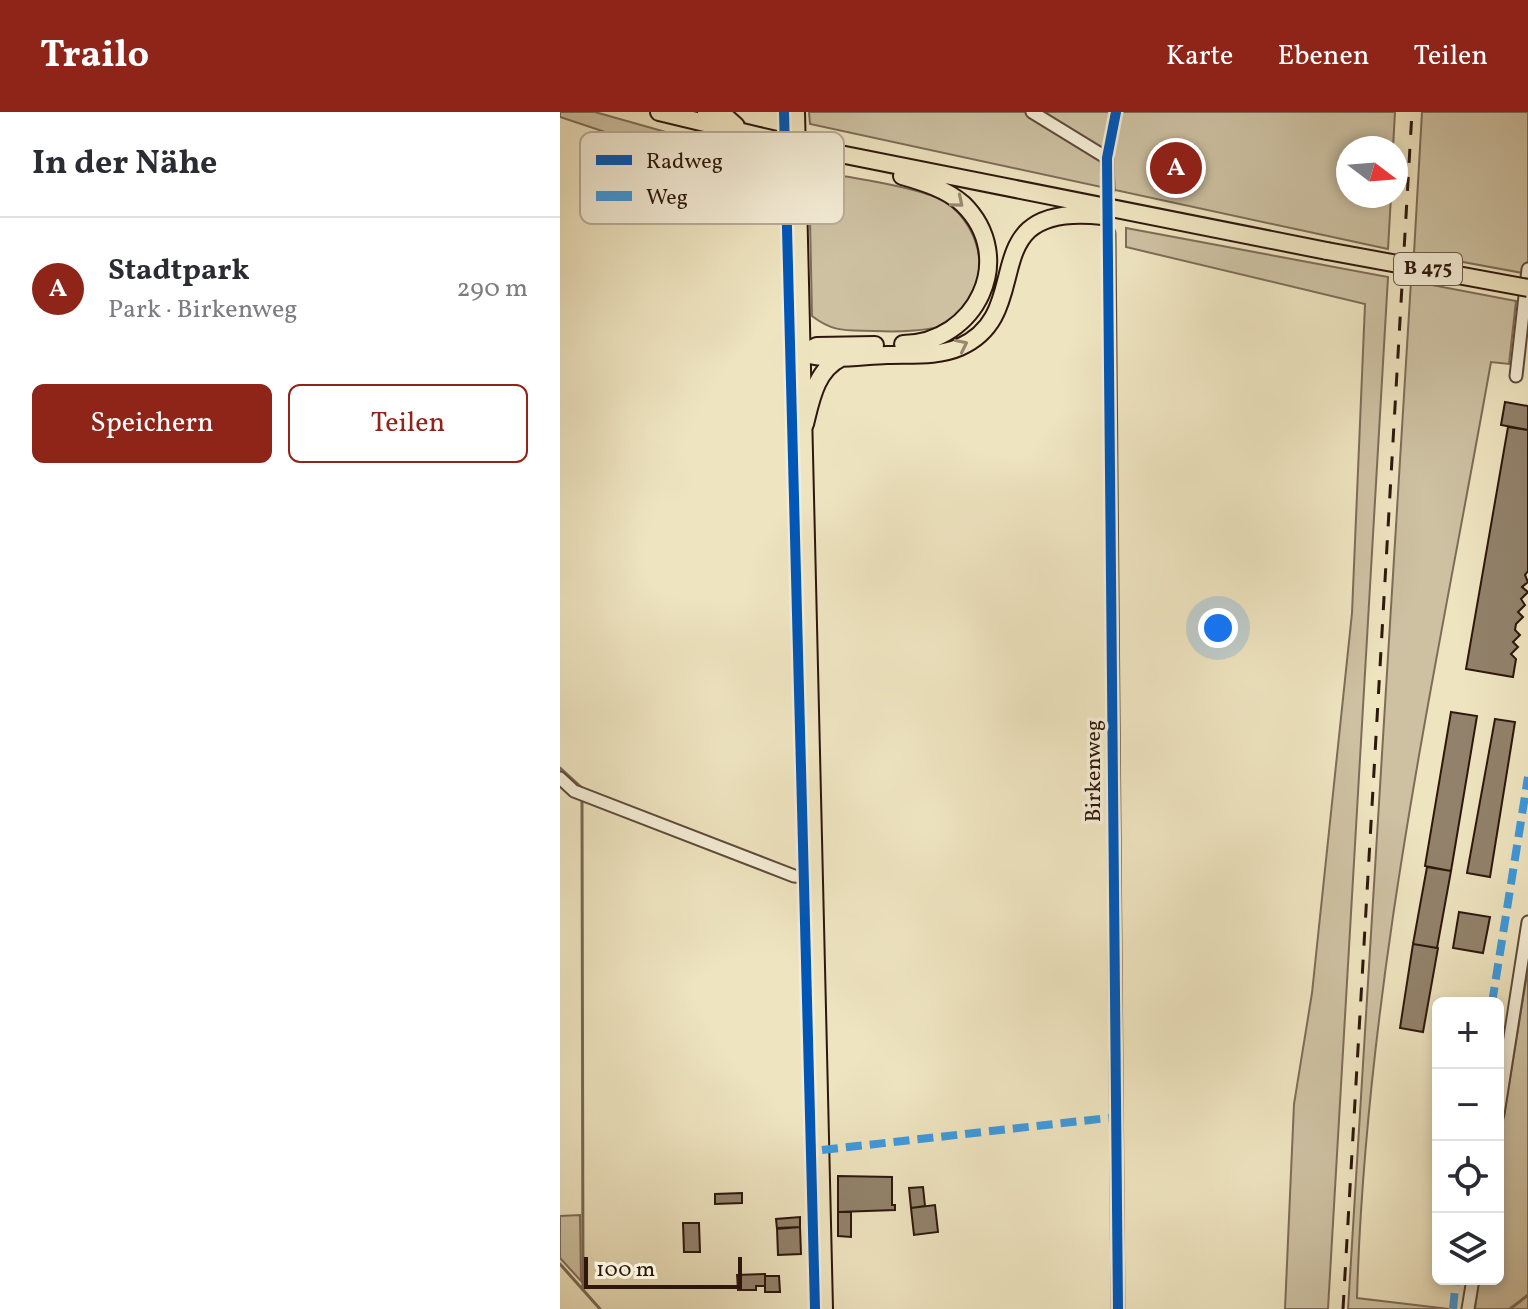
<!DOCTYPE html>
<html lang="de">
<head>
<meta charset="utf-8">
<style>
	body { margin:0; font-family:Vollkorn,serif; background:#f2f2f3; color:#2b2b33 }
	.controls { position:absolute; right:24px; bottom:24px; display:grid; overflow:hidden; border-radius:12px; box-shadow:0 4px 12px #0003 }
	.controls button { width:72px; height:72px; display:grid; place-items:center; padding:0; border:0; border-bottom:2px solid #e1e1e2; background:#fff; color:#2b2b33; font:40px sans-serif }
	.compass { position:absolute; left:776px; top:24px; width:72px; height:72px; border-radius:50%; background:#fff; box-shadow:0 4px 12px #0003; rotate:106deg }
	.scale { position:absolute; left:24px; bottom:20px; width:158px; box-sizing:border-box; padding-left:8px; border:4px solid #2e170e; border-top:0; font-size:22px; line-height:28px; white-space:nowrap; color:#2e170e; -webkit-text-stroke:6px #f4edd6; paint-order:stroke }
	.you { position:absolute; left:658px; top:516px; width:28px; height:28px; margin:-20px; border:6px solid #fff; border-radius:50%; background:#1a73e8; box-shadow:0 0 0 12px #1a73e833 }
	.badge { display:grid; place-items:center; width:52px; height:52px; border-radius:50%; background:#8f2418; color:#fff; font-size:26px; font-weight:700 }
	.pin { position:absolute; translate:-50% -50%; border:4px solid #fff; box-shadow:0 2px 8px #0006 }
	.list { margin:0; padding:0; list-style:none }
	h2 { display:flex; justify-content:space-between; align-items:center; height:104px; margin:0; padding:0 32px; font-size:34px }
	h2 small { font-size:26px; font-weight:400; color:#7c7c81 }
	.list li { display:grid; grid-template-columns:52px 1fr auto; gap:24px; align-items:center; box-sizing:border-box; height:144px; padding:0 32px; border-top:2px solid #e1e1e2 }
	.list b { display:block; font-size:30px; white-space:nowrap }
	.list p { margin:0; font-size:26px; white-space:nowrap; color:#7c7c81 }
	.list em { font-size:26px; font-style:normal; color:#7c7c81 }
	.actions { display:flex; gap:16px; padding:24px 32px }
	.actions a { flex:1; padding:18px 0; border:2px solid #8f2418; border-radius:12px; text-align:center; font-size:28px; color:#8f2418 }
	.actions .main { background:#8f2418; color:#fff }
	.icon { flex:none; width:44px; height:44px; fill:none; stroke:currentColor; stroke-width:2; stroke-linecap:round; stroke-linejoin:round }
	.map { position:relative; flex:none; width:968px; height:1197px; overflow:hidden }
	header { display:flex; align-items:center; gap:48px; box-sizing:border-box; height:112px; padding:0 40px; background:#8f2418; color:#fff }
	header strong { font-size:38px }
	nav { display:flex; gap:44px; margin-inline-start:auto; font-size:28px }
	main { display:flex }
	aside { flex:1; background:#fff }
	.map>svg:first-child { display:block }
</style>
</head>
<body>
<header>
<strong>Trailo</strong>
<nav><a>Karte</a><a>Ebenen</a><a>Teilen</a></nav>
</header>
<main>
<aside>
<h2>In der Nähe<small></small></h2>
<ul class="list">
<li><span class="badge">A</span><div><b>Stadtpark</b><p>Park · Birkenweg</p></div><em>290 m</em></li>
</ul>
<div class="actions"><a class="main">Speichern</a><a>Teilen</a></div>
</aside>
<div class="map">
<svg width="968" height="1197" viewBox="0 0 968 1197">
	<rect width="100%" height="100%" fill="#eee4c0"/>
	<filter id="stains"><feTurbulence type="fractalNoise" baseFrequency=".0025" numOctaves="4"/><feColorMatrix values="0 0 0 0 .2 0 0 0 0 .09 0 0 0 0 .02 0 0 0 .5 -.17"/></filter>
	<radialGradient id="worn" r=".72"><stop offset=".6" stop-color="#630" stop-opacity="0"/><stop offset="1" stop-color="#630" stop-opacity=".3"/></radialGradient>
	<path fill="#cdc1a2" stroke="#7e6c58" stroke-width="2" d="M0 0H35L212 50 211 71 135 50 0 5Z
		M249 0H835L833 36H788V84H831L828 137 250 12Z
		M862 0H968V162L854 141Z
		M249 60C276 62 365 76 385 90 425 116 434 179 392 209 376 220 334 220 314 219 287 218 274 221 252 204Z
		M566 116 828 165 768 1197H725L734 992 752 881 792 501 805 192 566 135Z
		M851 169 956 189 949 252 931 250C876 560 806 871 797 1186L889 1197H788Z
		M968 856V1197H915L919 1167H938V1040Z
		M20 1103 21 1169 0 1146V1104Z"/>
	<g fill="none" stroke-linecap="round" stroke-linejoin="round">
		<path stroke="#7a6854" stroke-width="3" d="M0 656 22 676
			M22 690 23 1178
			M0 1152 40 1197
			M950 1197 968 1183"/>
	</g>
	<path fill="#92826b" stroke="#2e170e" stroke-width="2" d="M945 290 968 294V318L941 313Z
		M948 315 968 318V459L965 463 968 470 962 475 968 480 961 487 965 493 958 500 963 505 956 512 955 518 960 523 953 530 958 535 951 542 956 547 953 565 906 557Z
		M891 600 917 604 891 759 865 754Z
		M935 607 955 610 930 765 907 761Z
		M867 755 891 759 877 836 853 832Z
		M899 800 930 805 923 841 893 836Z
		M853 832 878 836 863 920 840 916Z
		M278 1064 332 1065V1093H335V1098L278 1100Z
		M363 1075 365 1094 351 1096 349 1076Z
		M182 1081V1091L155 1092V1082Z
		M375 1093 378 1120 354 1123 351 1096Z
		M278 1100H291V1125L278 1124Z
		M240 1105V1115L217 1117 216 1107Z
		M123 1111H139L140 1140H124Z
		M240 1115 241 1142 218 1143 217 1116Z
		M205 1162V1174H196V1178H178L177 1163Z
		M205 1164H219L220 1180H205Z"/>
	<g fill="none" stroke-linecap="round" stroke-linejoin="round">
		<defs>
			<path id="minor" d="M472 0 547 46 548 78
				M549 121 558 1197
				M956 264 968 157
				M0 666 14 679 234 764 255 766
				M938 1002 968 810
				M908 1197 913 1167"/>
			<path id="major" d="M237 0 265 1197"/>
			<path id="highway" d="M99 0 199 24
				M146 0 166 5 176 14
				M270 40 767 139
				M342 64C363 70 386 77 403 92 458 146 416 231 343 232
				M243 241C269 250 299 244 327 243 351 242 377 245 400 235 480 200 408 89 543 104
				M243 241 257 234 315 233
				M245 312C251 288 256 258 281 246"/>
		</defs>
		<use href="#minor" stroke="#5e4a3a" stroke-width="15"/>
		<use href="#major" stroke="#2e170e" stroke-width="18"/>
		<use href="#highway" stroke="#2e170e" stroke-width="20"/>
		<use href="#minor" stroke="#f4edd6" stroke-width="11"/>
		<use href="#major" stroke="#eee4c0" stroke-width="14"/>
		<use href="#highway" stroke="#eee4c0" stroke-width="16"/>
		<path stroke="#2e170e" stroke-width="3" stroke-dasharray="14 14" stroke-linecap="butt" d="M783 1197 852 0"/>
		<defs>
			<path id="highway-bridge" d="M199 24 270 40
				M767 139 968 176"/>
		</defs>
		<use href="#highway-bridge" stroke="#2e170e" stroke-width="20" stroke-linecap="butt"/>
		<use href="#highway-bridge" stroke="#eee4c0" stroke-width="16"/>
		<path stroke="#3d9ade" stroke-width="8" stroke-dasharray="16 8" stroke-linecap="butt" d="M932 891 968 665
			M262 1038 557 1005
			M893 1197 896 1167"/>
		<defs>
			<path id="cycleway" d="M224 0 255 1197
				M556 0 547 46 558 1197"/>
		</defs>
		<use href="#cycleway" stroke="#f4edd6" stroke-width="15"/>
		<use href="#cycleway" stroke="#0057b8" stroke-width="10"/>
	</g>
	<defs><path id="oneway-chevron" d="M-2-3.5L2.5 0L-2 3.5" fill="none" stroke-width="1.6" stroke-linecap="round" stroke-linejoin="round" transform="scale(2)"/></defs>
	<g stroke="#988870">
		<use href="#oneway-chevron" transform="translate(398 90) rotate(40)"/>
		<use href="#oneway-chevron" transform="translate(402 233) rotate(-26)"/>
	</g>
	<g text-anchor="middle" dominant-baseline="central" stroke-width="7" stroke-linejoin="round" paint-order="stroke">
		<rect fill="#f4edd6" stroke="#69574a" stroke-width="2" x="834" y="141" width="68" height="32" rx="6"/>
		<g font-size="20" font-weight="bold" fill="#2e170e">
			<text x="868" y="157">B 475</text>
		</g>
		<g font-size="22" fill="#2e170e" stroke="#f4edd6">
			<text transform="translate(534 659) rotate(-90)">Birkenweg</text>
		</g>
	</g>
	<rect x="20" y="20" width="264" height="92" rx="12" fill="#f4edd6" stroke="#b9ad9a" stroke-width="2"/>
	<rect x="36" y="43" width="36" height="10" fill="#0057b8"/>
	<rect x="36" y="79" width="36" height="10" fill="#3d9ade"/>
	<g font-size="22" fill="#2e170e">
		<text x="86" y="56">Radweg</text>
		<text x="86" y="92">Weg</text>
	</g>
	<rect width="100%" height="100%" filter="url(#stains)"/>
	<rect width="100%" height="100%" fill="url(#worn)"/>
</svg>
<div class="controls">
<button>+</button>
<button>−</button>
<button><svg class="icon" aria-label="locate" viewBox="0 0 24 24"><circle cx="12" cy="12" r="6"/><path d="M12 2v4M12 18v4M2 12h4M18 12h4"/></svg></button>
<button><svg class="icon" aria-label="layers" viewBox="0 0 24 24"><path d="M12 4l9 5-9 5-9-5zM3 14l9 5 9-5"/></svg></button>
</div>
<svg class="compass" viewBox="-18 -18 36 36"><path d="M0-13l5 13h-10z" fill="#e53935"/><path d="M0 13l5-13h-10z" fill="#7c7c81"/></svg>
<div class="scale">100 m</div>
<div class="you"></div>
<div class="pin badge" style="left:616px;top:56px">A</div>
</div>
</main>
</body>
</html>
